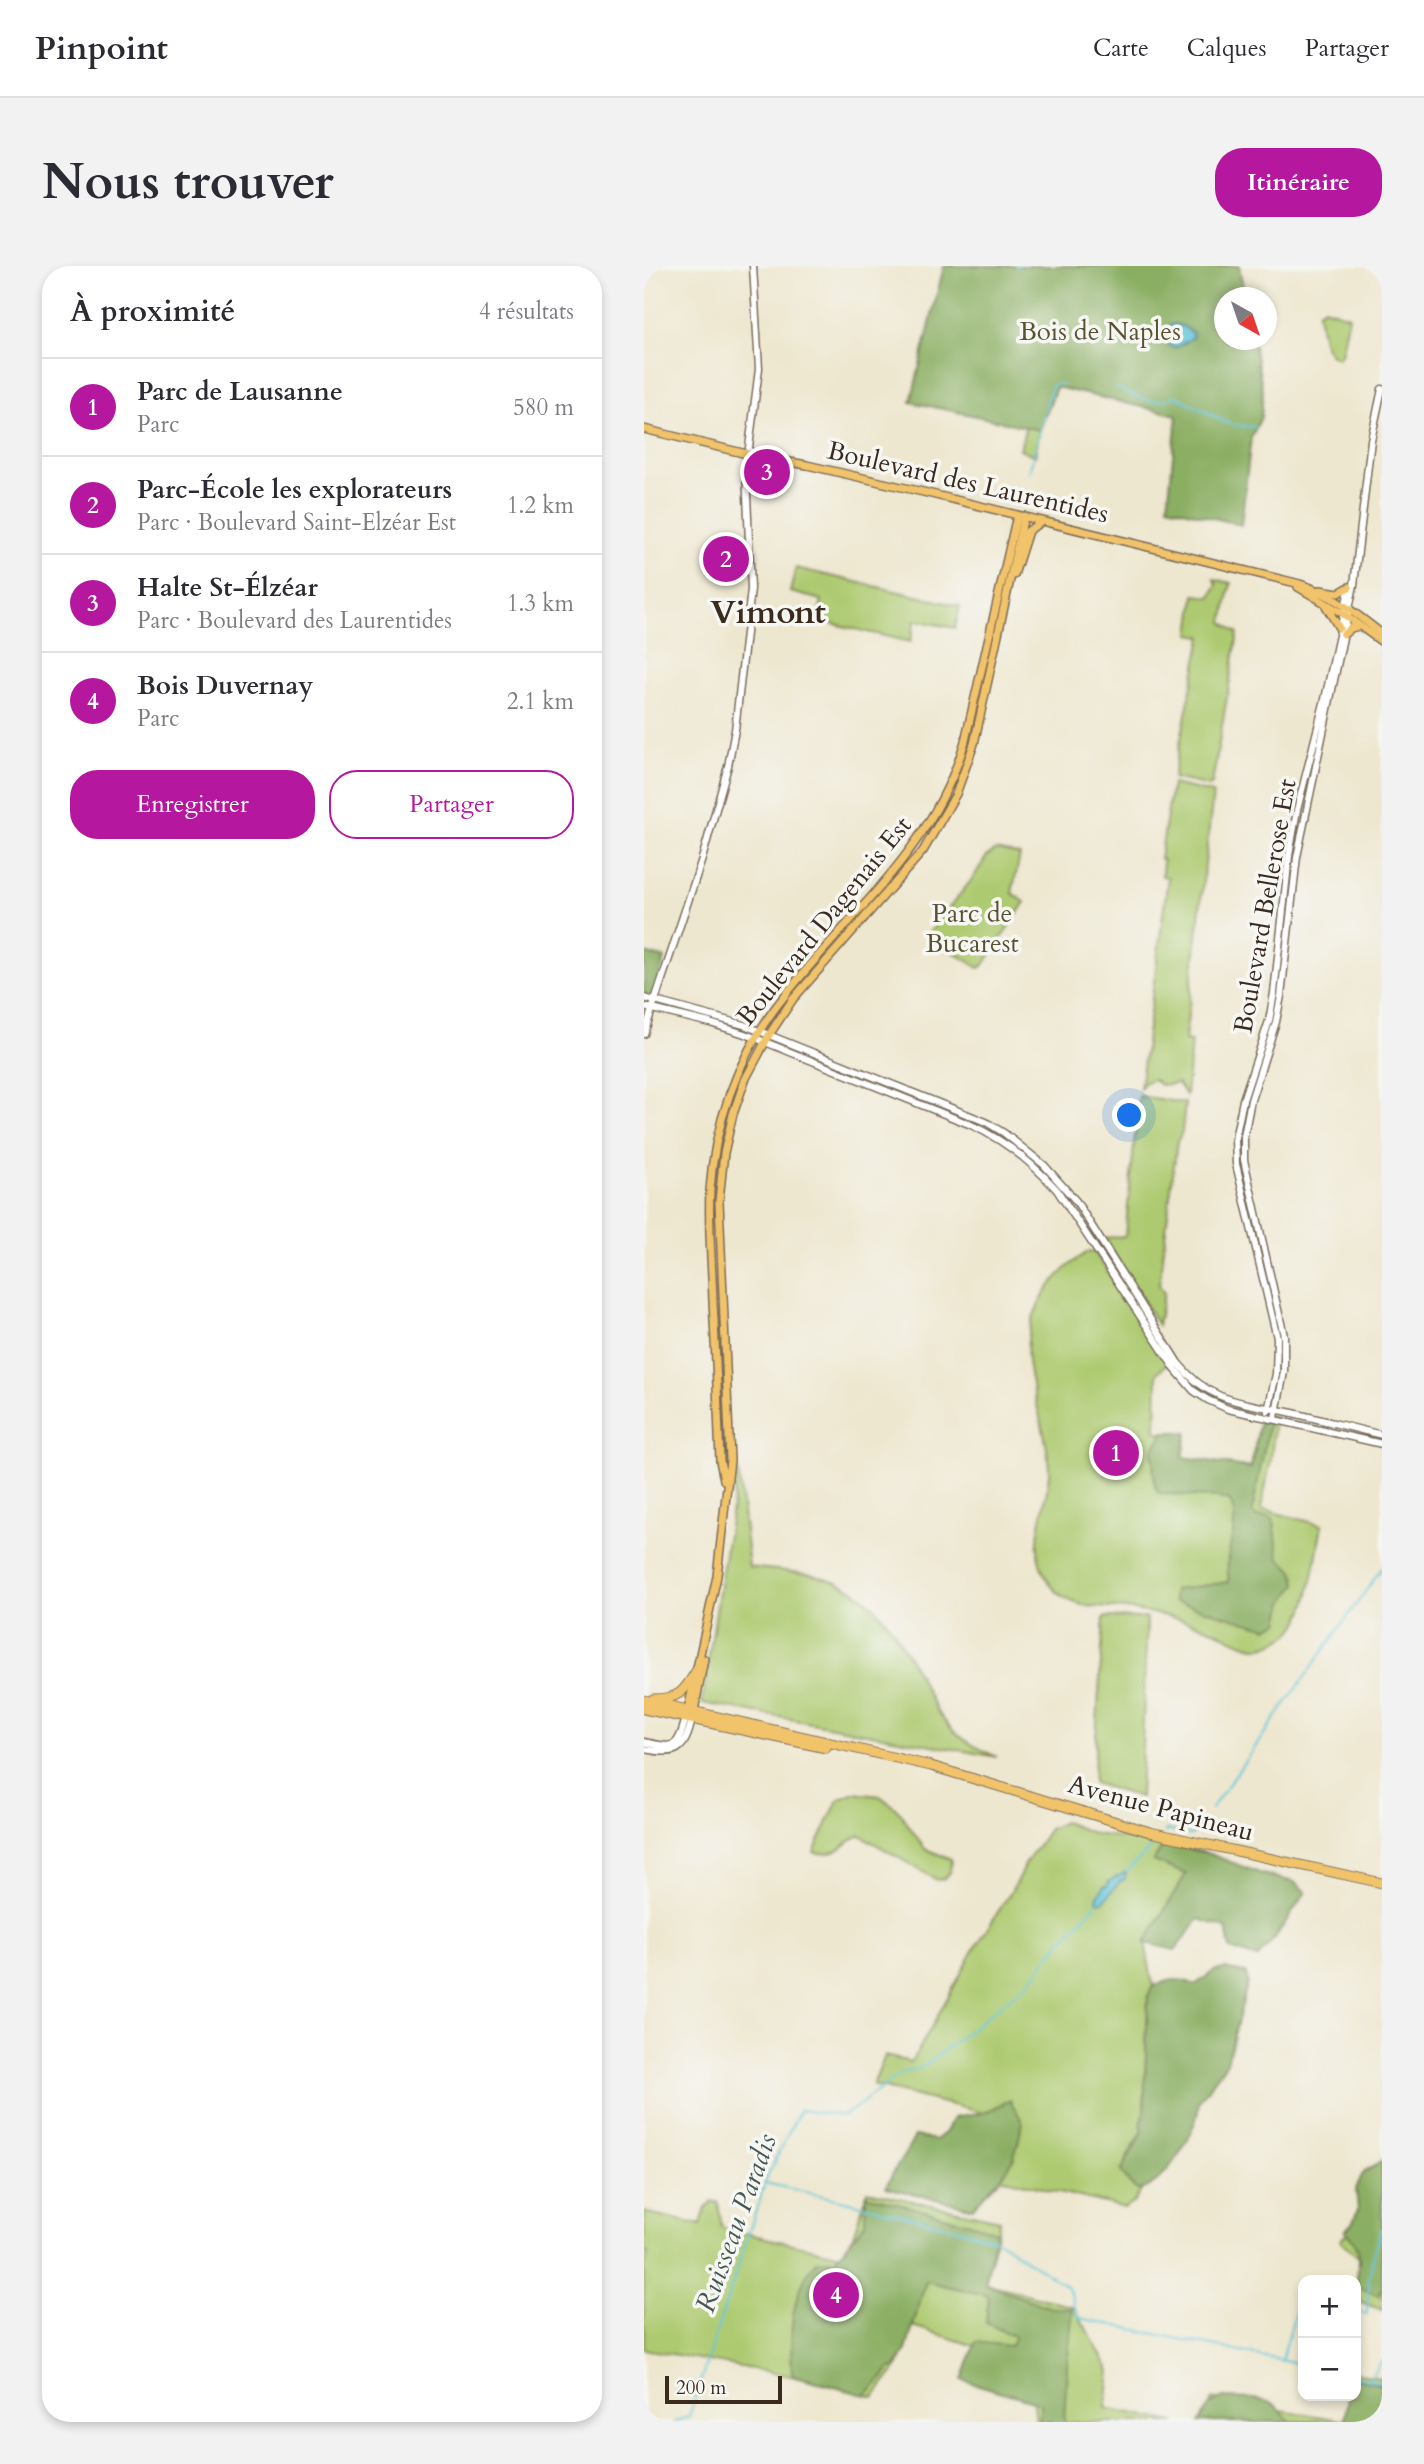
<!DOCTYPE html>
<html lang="fr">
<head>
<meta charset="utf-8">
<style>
	body { margin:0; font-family:Cardo,serif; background:#f2f2f3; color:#2b2b33 }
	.controls { position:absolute; right:21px; bottom:21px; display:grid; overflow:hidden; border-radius:14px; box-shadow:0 4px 10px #0003 }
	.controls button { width:63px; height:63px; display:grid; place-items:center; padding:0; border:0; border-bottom:2px solid #e1e1e2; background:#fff; color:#2b2b33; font:35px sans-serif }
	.compass { position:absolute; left:570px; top:21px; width:63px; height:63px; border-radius:50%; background:#fff; box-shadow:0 4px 10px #0003; rotate:140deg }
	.scale { position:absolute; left:21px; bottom:18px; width:117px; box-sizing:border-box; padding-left:7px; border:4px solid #3b2a1e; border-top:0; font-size:19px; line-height:24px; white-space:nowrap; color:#3b2a1e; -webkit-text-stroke:5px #f6f6f2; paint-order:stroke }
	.you { position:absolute; left:486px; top:850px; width:24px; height:24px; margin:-18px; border:5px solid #fff; border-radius:50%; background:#1a73e8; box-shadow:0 0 0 10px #1a73e833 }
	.badge { display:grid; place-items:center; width:46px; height:46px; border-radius:50%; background:#b5179e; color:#fff; font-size:23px; font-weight:700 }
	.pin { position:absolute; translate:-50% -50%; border:4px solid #fff; box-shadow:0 2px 7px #0006 }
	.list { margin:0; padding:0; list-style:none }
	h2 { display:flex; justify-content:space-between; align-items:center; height:91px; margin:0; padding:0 28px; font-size:30px }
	h2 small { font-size:23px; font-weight:400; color:#7c7c81 }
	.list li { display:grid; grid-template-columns:46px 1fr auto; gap:21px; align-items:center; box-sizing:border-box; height:98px; padding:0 28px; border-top:2px solid #e1e1e2 }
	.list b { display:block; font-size:26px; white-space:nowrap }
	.list p { margin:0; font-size:23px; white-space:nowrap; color:#7c7c81 }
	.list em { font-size:23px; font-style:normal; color:#7c7c81 }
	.actions { display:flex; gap:14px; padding:21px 28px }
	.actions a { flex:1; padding:16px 0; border:2px solid #b5179e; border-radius:28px; text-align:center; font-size:24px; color:#b5179e }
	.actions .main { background:#b5179e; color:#fff }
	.map { position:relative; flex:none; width:738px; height:2156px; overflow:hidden; border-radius:28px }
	header { display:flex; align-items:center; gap:42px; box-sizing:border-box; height:98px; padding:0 35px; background:#fff; border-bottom:2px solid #e1e1e2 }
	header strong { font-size:33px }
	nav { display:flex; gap:38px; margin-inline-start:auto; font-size:24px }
	.intro { display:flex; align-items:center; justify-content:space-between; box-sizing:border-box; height:168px; padding:0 42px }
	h1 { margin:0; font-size:49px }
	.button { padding:18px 32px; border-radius:28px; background:#b5179e; color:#fff; font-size:24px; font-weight:700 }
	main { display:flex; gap:42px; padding:0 42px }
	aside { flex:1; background:#fff; border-radius:28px; box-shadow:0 4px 10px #0003 }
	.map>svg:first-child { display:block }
</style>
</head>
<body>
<header>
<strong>Pinpoint</strong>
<nav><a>Carte</a><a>Calques</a><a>Partager</a></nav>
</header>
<div class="intro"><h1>Nous trouver</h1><a class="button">Itinéraire</a></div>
<main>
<aside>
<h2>À proximité<small>4 résultats</small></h2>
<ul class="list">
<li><span class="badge">1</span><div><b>Parc de Lausanne</b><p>Parc</p></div><em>580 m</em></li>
<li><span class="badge">2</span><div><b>Parc-École les explorateurs</b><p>Parc · Boulevard Saint-Elzéar Est</p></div><em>1.2 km</em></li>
<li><span class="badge">3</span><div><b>Halte St-Élzéar</b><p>Parc · Boulevard des Laurentides</p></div><em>1.3 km</em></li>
<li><span class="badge">4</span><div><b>Bois Duvernay</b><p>Parc</p></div><em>2.1 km</em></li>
</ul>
<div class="actions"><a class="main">Enregistrer</a><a>Partager</a></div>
</aside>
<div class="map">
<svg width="738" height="2156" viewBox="0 0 738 2156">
	<rect width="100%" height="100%" fill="#f6f6f2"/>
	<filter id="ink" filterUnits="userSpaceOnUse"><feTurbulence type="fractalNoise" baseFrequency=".0143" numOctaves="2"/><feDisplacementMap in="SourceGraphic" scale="14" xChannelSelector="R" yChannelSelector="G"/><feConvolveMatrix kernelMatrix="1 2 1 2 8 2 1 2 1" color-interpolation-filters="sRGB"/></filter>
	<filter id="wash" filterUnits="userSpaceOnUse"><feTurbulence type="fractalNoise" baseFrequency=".00686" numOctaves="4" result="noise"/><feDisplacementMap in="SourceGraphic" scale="28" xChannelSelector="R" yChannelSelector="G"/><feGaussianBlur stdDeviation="1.57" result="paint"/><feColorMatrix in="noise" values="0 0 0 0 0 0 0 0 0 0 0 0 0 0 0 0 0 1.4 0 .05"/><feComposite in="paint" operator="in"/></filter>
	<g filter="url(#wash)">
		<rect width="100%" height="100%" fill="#eee7cf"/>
		<path fill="#adca70" stroke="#747a47" stroke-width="2" d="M680 42 705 50 697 89 694 92C677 88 677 62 674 46Z
			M382 159 396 164 391 190 376 183Z
			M110 198 141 201 138 215 106 208Z
			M76 279 91 289 90 296 70 303Z
			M152 302 316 340 311 362 271 354 266 376 173 354 178 334 146 326Z
			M570 313 587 317 579 356 594 367 568 518 565 520 529 512 558 370 546 368 551 329 567 331 573 318Z
			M348 374 350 375 320 495Z
			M528 518 569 527 541 775 547 776 542 829 534 817 516 819 510 813 501 816 496 822 524 611 518 610 519 594 516 593Z
			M352 584 376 589 368 627 381 636 339 700 335 702 286 671 285 667 329 612 343 590Z
			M94 817 76 889 71 945C67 902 78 858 94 817Z
			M495 830 541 837 538 866 533 876 515 1019 520 1027 514 1059 461 972 481 970Z
			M445 985 450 986 525 1096 513 1107 512 1166H543L539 1191 607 1202 617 1149 631 1152 627 1193 617 1243 678 1259C672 1287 667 1351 644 1369 636 1374 625 1381 615 1381 599 1381 584 1370 570 1364 559 1360 547 1356 535 1353 515 1348 493 1344 472 1342 460 1341 447 1342 435 1338 422 1334 410 1325 403 1313 381 1279 405 1241 405 1204 404 1167 388 1132 384 1095 379 1049 408 1008 445 985Z
			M72 1013 76 1049 81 1195 80 1193Z
			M94 1202 105 1301C140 1306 178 1305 209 1324 245 1346 262 1386 281 1422 289 1438 298 1455 311 1466 323 1477 338 1484 353 1491L58 1437Z
			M460 1351 503 1352 496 1531 449 1517Z
			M210 1527 236 1530 254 1544 281 1583 307 1593 306 1607 300 1613 293 1614 216 1569C196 1579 195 1592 170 1586L194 1534Z
			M420 1556 451 1568 521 1578 509 1595 542 1608 501 1677 509 1720 504 1730 500 1848 497 1859 499 1865 483 1891 493 1924 497 1925 490 1936 481 1942 357 1912 370 1892 366 1835 339 1847 229 1819 241 1790 266 1796 273 1787 333 1679 368 1624 382 1597 405 1563Z
			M738 1896V2044L712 2034V2017L719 1995 696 1975 721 1945 720 1905Z
			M224 1925 356 1954 341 2017 430 2041 466 2105 462 2142 532 2156H392L386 2098 269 2060 255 2099 230 2131 146 2110 0 2083V2002L4 1988 0 1986V1946L57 1959 61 1943 69 1936H74L78 1962 202 1990Z
			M712 2107 738 2113V2156H558L569 2133 703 2155 712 2130Z"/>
		<path fill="#8aae62" stroke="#626c40" stroke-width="2" fill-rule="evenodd" d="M300 0H595L601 31 580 32V74H609L619 125 617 151 607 172 597 259 524 240 533 149 412 121 396 164 267 136ZM529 58 536 59 549 67 548 72 532 82 520 75C519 67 522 62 529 58Z
			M0 687 21 692 9 728 7 730 0 728Z
			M616 1155 625 1157 608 1246 611 1250 626 1251 630 1255 635 1292 650 1305 653 1318 640 1336 635 1356 623 1362 530 1335V1324L584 1316C585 1308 583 1301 584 1293 586 1274 597 1249 584 1233L515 1227C507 1218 511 1199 508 1186L520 1166H543L539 1191 607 1202Z
			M521 1578 563 1587 618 1608 650 1616 662 1626 631 1672 613 1692 586 1683 582 1662 555 1653 531 1684 501 1677 542 1608 509 1595Z
			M581 1703 602 1707 604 1716 583 1796 554 1837C558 1859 517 1926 493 1924L485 1917 477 1905 499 1865 497 1859 500 1848 504 1730 509 1720C524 1714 536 1711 551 1719L570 1705Z
			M366 1834 378 1855C375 1876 371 1896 356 1913 347 1923 337 1931 329 1942L242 1921C250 1901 263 1888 271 1870L292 1874 302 1866 309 1852 339 1847Z
			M738 1895V2021L734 2030 712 2020C714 1993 722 1987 701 1965L709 1956 714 1944 712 1923 718 1909Z
			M222 1929 333 1959 352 1966 341 2018 407 2042 429 2043 423 2099 420 2156H396V2137L318 2114 332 2076 367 2080 371 2071 342 2057 345 2030 282 2015 262 2084 252 2101 246 2102 238 2113 221 2129 148 2109C146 2065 145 2031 172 1995L191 1994 221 1957Z
			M712 2113 738 2119V2156H700L704 2130H712Z
			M579 2132 610 2133 629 2137 646 2155 689 2156H555L566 2139Z"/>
		<path fill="#5cc5d9" stroke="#4c787c" stroke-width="2" d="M529 58 538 60 549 67 548 72 531 82 522 78C519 71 521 61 529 58Z
			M482 1606 481 1613 475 1616 460 1635 454 1636 453 1631 460 1620H463L465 1615Z"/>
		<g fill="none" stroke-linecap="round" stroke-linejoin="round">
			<path stroke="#5cc5d9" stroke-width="2" d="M372 0 373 1
				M472 121C484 128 507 138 522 134 525 133 528 131 532 130L585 158
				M589 159 611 161
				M385 207 407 122 409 119 418 118
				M567 1543 738 1302
				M521 1566 522 1564 547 1569 551 1565
				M482 1606 515 1574
				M121 1917 223 1940 352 1973 422 2020C433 2033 428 2044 436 2052L659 2099
				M712 2045 723 2048C724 2018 726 1991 738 1963
				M638 2093 656 2030 659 2031
				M712 2111 738 2117
				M725 2113 738 2095
				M30 2156 45 2150 124 1908 156 1844 200 1850 256 1808 279 1801 386 1716 406 1688 454 1636"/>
		</g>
	</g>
	<g filter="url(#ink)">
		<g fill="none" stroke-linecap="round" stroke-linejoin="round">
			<defs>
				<path id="minor" d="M732 0 738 13
					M0 732 100 759 342 856 360 867 400 899 432 935 534 1097C568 1139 601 1136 649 1147 679 1154 708 1162 738 1169
					M0 741 66 757 104 769 325 858C359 873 388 896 413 924L531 1103 550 1125 564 1134 584 1143 738 1178
					M0 768 58 593 84 500 91 464 107 323 102 205 115 103 109 0
					M624 1145 632 1108 633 1072 592 898 591 873 599 834 625 755 630 727 645 590 653 544 681 433 705 324
					M631 1152 640 1106V1070L600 894V870L607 834 632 756 637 730 653 591 710 319 727 174 738 123
					M0 1476C32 1483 33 1483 42 1452
					M0 1483C33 1489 40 1486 48 1454"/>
				<path id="major" d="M0 163 111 190 163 199 279 226 656 318C686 327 713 348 738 368
					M370 309 384 265 398 255
					M654 321 698 347 738 376
					M676 324 695 327 705 321
					M682 340 695 362
					M700 368 707 362 715 360
					M80 1214 76 1195C74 1142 72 1089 69 1036 68 999 64 961 66 924 70 860 93 793 132 741 198 653 290 586 321 475L373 249
					M43 1448 73 1310 86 1194 75 935 80 887 89 848 101 814 125 769 149 733 279 585 312 528 330 478 380 250
					M49 1450 60 1393"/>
				<path id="highway" d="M9 1433C37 1433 40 1425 54 1402
					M0 1434 287 1500 506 1566 738 1617
					M0 1443 182 1482"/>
			</defs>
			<use href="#minor" stroke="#7a6c5c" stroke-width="9"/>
			<use href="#major" stroke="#7a6c5c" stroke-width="10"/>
			<use href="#highway" stroke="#7a6c5c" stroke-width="11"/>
			<use href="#minor" stroke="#fff" stroke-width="6"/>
			<use href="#major" stroke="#f1c36a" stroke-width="7"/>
			<use href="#highway" stroke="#f1c36a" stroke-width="9"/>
		</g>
	</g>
	<g text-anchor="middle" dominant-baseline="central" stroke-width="7" stroke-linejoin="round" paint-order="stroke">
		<g font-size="26" fill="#585232" stroke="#f6f6f2">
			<text x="456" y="65">Bois de Naples</text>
			<text x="328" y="647">Parc de<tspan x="328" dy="30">Bucarest</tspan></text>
		</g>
		<g font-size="26" fill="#3b2a1e" stroke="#f6f6f2">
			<text transform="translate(324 216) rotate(13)">Boulevard des Laurentides</text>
			<text transform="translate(621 640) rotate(-80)">Boulevard Bellerose Est</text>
			<text transform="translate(180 655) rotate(-51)">Boulevard Dagenais Est</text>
			<text transform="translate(517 1542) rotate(15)">Avenue Papineau</text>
		</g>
		<g font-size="28" font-style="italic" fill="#455856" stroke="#f6f6f2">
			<text transform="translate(92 1957) rotate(-70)">Ruisseau Paradis</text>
		</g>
		<g font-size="33" font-weight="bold" fill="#3b2a1e" stroke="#f6f6f2">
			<text x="124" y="346">Vimont</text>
		</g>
	</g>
</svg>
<div class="controls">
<button>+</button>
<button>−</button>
</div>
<svg class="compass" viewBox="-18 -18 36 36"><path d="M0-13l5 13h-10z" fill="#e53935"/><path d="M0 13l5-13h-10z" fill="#7c7c81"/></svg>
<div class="scale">200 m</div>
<div class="you"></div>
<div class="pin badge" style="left:472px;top:1187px">1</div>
<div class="pin badge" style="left:82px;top:293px">2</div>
<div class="pin badge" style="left:123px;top:206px">3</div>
<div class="pin badge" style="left:192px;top:2029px">4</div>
</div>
</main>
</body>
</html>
